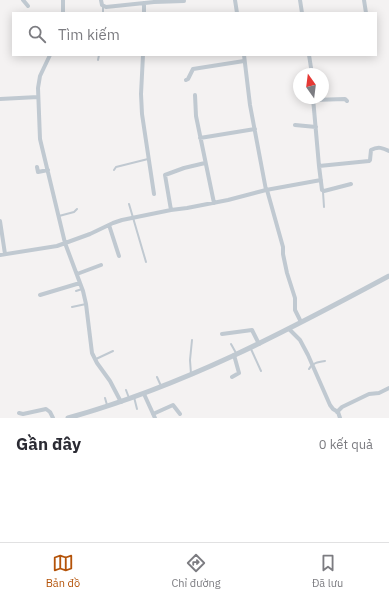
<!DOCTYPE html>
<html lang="vi">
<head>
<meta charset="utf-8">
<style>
	body { margin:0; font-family:"IBM Plex Sans",sans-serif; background:#f2f2f3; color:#2b2b33 }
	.compass { position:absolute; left:293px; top:68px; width:36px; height:36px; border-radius:50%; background:#fff; box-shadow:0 2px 10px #0003; rotate:346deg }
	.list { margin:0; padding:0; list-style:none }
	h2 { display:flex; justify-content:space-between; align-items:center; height:52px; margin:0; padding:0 16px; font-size:17px }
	h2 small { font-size:13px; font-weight:400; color:#7c7c81 }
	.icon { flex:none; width:22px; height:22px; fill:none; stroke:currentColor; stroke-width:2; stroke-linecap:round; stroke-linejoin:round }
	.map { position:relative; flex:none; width:389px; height:418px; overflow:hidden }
	.search { position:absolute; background:#fff; box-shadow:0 2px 10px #0003; left:12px; right:12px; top:12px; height:44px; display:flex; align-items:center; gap:10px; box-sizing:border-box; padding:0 14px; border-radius:0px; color:#7c7c81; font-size:15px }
	.sheet { height:124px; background:#fff }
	nav { display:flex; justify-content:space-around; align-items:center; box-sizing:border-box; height:56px; border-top:1px solid #e1e1e2; background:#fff; font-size:11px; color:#7c7c81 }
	nav a { display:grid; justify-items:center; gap:2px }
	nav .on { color:#b45309 }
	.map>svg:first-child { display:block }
</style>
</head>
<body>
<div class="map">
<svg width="389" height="418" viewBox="0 0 389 418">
	<rect width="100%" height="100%" fill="#f4f2f2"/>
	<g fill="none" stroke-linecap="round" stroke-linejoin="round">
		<path stroke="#c0c9d1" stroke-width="2" d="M103 13V7
			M98 60 99 55
			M114 170 116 167 148 159
			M323 192 324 207
			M129 204 146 262
			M59 216 74 212 77 209
			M76 291 82 289
			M72 307 86 304
			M231 344 236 353
			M251 349 261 371
			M96 359 113 351
			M309 369C312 363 318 362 325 361
			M191 374 190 360 192 340
			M157 377 161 386
			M126 390 129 398
			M134 397 137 409
			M105 398 107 405"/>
		<path stroke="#c0c9d1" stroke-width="4" d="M23 0 28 6
			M101 0 102 5 106 7 154 2 184 1
			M235 0 237 13
			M300 0 302 13
			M364 0 366 13
			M63 13V0
			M144 13V3
			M50 55 40 76 38 88 40 139 65 243 83 291 86 304 92 353 97 363 110 381 121 402
			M143 55 141 94 142 114 154 194
			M244 55 250 105 266 190
			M309 55 312 74
			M186 80 188 79 193 69 244 61
			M195 95 196 116 214 203
			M313 98 319 166 322 190 324 191 351 184
			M0 99 38 97
			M313 100 345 99 347 101
			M295 125 316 127
			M200 138 255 129
			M319 166 369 161 370 160 371 150C378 146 383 148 389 151
			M37 167 38 172 48 170
			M267 190 283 247V254L287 273 295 298V310L301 322
			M171 210 165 175 184 168 205 163
			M0 221 5 254
			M109 225 119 256
			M0 255 57 246 90 234 113 223 122 220 171 210 187 208 228 200 266 190 321 180
			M77 274 101 265
			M40 295 80 283
			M289 329 300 340 308 355 330 405 333 409 338 412 340 418
			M222 334 252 330 259 344
			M232 377 239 373 234 355
			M144 394 155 418
			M337 412 342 407 369 394 379 393 389 388
			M19 413 23 414 46 409 50 412 53 418
			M153 414 173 405 180 414"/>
		<path stroke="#c0c9d1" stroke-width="5" d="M68 418C183 386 285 332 389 276"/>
	</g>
</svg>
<svg class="compass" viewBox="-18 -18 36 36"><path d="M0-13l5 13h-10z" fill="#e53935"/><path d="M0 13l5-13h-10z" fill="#7c7c81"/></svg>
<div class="search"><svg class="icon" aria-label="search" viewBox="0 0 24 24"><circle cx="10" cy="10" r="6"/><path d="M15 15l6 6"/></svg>Tìm kiếm</div>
</div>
<section class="sheet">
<h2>Gần đây<small>0 kết quả</small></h2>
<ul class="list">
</ul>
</section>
<nav>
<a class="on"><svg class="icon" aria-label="map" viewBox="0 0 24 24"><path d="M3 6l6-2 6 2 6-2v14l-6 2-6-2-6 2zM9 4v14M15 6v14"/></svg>Bản đồ</a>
<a><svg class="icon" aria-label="directions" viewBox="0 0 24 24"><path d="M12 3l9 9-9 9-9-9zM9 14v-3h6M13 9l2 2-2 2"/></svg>Chỉ đường</a>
<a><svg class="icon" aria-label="saved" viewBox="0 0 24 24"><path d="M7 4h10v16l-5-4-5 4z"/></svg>Đã lưu</a>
</nav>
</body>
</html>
